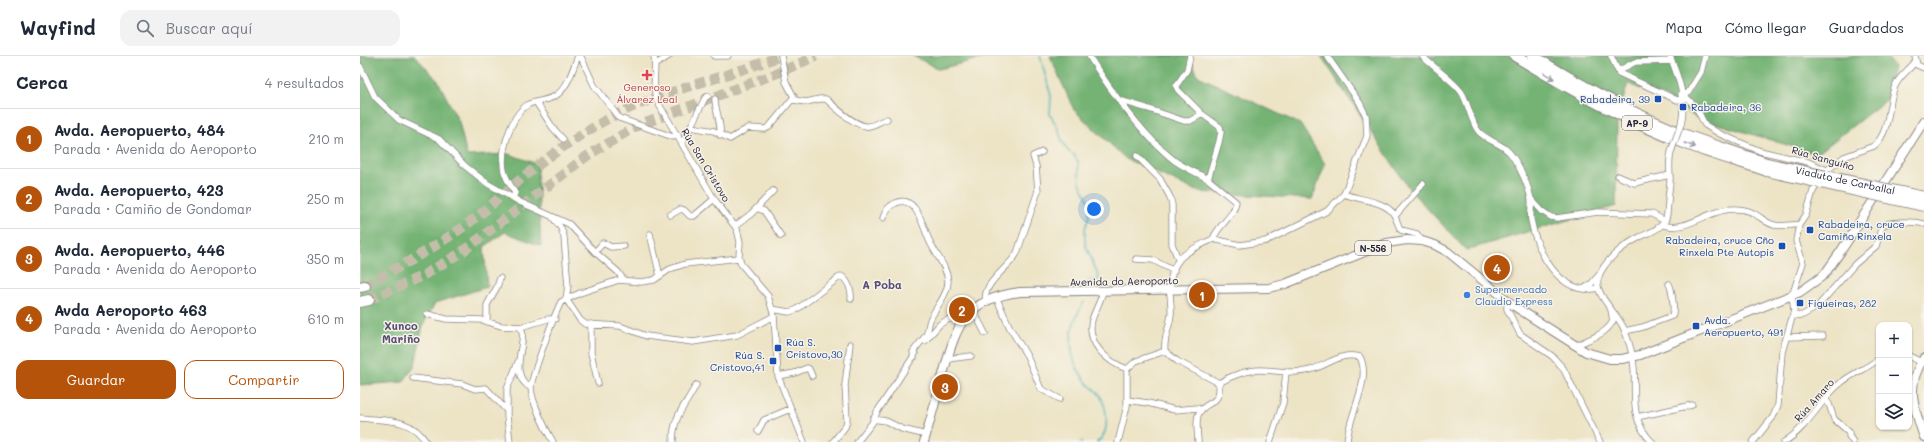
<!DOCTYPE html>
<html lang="es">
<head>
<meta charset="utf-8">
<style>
	body { margin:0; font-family:Mali,sans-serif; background:#f2f2f3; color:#1f2937 }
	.controls { position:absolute; right:12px; bottom:12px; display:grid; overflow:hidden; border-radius:8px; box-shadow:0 1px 3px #0004 }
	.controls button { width:36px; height:36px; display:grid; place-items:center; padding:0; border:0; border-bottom:1px solid #e0e1e3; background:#fff; color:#1f2937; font:20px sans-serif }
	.you { position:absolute; left:734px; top:153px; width:14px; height:14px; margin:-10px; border:3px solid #fff; border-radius:50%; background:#1a73e8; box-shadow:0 0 0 6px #1a73e833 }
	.badge { display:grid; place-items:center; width:26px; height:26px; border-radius:50%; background:#b45309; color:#fff; font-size:13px; font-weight:700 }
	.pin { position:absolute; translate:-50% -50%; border:2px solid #fff; box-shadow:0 1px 4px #0006 }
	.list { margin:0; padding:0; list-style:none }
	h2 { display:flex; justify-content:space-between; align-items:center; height:52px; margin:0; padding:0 16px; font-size:17px }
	h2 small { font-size:13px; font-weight:400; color:#747a83 }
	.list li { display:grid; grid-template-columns:26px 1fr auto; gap:12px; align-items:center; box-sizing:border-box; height:60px; padding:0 16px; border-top:1px solid #e0e1e3 }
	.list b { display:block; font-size:15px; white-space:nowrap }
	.list p { margin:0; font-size:13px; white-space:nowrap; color:#747a83 }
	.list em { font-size:13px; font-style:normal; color:#747a83 }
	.actions { display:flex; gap:8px; padding:12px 16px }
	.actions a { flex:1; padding:9px 0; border:1px solid #b45309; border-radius:12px; text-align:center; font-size:14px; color:#b45309 }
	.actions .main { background:#b45309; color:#fff }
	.icon { flex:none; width:22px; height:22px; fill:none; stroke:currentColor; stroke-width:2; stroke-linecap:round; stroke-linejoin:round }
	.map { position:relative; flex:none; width:1564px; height:386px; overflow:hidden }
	header { display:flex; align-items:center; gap:24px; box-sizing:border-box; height:56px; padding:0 20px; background:#fff; border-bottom:1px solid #e0e1e3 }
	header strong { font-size:19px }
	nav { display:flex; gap:22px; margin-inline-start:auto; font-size:14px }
	.search { width:280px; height:36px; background:#f2f2f3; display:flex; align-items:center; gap:10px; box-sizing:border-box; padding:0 14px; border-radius:12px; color:#747a83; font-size:15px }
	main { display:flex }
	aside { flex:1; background:#fff }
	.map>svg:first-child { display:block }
</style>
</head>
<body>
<header>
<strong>Wayfind</strong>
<div class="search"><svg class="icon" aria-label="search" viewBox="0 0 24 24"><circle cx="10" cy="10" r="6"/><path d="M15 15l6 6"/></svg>Buscar aquí</div>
<nav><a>Mapa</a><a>Cómo llegar</a><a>Guardados</a></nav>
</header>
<main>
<aside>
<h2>Cerca<small>4 resultados</small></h2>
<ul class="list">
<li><span class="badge">1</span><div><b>Avda. Aeropuerto, 484</b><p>Parada · Avenida do Aeroporto</p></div><em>210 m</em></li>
<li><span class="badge">2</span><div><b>Avda. Aeropuerto, 423</b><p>Parada · Camiño de Gondomar</p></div><em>250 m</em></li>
<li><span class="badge">3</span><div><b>Avda. Aeropuerto, 446</b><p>Parada · Avenida do Aeroporto</p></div><em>350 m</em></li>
<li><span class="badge">4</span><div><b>Avda Aeroporto 463</b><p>Parada · Avenida do Aeroporto</p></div><em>610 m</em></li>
</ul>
<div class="actions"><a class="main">Guardar</a><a>Compartir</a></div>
</aside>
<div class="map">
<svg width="1564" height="386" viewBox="0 0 1564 386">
	<rect width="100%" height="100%" fill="#f7f3e8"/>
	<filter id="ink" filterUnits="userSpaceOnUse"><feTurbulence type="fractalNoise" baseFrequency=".025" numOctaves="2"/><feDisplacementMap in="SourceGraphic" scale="8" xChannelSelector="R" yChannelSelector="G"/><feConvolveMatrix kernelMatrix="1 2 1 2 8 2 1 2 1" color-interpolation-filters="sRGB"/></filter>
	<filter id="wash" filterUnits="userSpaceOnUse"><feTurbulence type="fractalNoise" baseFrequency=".012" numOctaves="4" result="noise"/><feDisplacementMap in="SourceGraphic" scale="16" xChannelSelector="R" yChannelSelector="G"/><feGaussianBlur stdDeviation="0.9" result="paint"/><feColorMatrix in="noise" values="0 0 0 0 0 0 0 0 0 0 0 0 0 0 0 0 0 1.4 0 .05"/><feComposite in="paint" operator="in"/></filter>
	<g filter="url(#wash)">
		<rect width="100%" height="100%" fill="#ede4c6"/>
		<path fill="#74b374" stroke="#4b6a58" d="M0 0H55L78 25 99 66 107 100 149 98 177 108 181 190 145 176 124 191 127 231 75 247 63 269 55 309 43 326 0 329Z
			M553 0H631L579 13Z
			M690 0H829L838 20 940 68 965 108 952 143 839 136 766 103 714 54Z
			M961 0H1527L1534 11 1527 43 1457 98 1335 61 1304 40 1285 35 1268 27 1257 64 1256 150 1106 194 1050 134Z"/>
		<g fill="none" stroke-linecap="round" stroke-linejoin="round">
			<path stroke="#3daeb5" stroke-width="1.5" d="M680 0 691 40 690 59 697 70 702 85 708 95 714 99 718 106 720 127 729 146V160L725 173V188L739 221 737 225 728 226 727 228
				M724 246C712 265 707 284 715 307 718 314 723 322 728 328 732 332 738 335 741 341 747 353 751 378 737 386
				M720 386H722"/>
		</g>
	</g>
	<g filter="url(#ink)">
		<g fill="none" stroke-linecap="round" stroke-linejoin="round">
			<path stroke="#c4bdaa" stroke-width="10" stroke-dasharray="10 5" stroke-linecap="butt" d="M5 230C46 207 87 185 123 156 134 147 144 137 155 128 181 106 210 85 239 68 295 35 361 24 420 0
				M9 244 64 219 102 196 227 100 275 71 420 16 456 0"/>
			<defs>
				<path id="minor" d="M218 0 221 1 234 29 259 62 313 81 318 79
					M294 0C297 15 291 30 297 45L354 143 377 173 380 186 379 200 381 208 408 240 414 260 418 320 444 386
					M354 0H368
					M729 0C750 34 784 81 815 105 825 112 837 117 848 123
					M830 0 827 14 816 30 818 34 842 58 860 71 861 76 859 86 848 123 876 146C874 161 858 169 853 183
					M1062 0C1072 10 1095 26 1102 37 1109 49 1111 67 1119 76 1129 86 1145 88 1153 101 1160 112 1168 129 1171 143 1172 150 1170 157 1171 164 1176 195 1200 241 1238 232
					M1251 0 1259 17 1317 44 1327 42 1336 51 1345 69 1360 78 1400 95 1448 106 1469 115
					M1310 0C1319 23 1327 43 1321 68
					M1555 0 1557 9 1564 12
					M296 8 309 0
					M0 10 15 41 39 64 79 83 105 110 128 128 160 146 209 168 235 196 258 216 263 223
					M1258 15 1275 6 1312 5
					M1321 39 1328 37 1341 16 1345 0
					M355 43C355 54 362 69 360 79
					M433 44 446 46 460 43H466C475 51 496 72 509 70 515 69 520 65 527 63
					M762 45 786 52 824 65H830L842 58
					M176 46 193 72 203 83
					M331 71 354 75 370 83 388 72 405 73 409 71 434 41 426 26 421 0
					M322 86 324 84 345 42 348 40
					M777 100 800 123 810 141 812 149V188L818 203
					M1258 120 1274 127 1310 119
					M984 138C998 144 1023 144 1033 157 1037 162 1037 169 1041 174L1057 178 1062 185
					M153 142 155 137C151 130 146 123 144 115 140 96 151 58 169 48 178 44 190 45 198 38 209 29 213 12 218 0
					M1171 143 1182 155 1191 161 1197 162 1238 156 1292 158 1305 165
					M397 152 404 155 421 180
					M310 159 321 153 324 154 330 160H334L354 143
					M1035 160 1063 128
					M193 162 201 172 204 181 208 230 206 243 220 264 225 268 260 270 286 280 333 286 377 279 414 260
					M523 162C525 156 529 149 536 147 557 137 564 175 570 186 576 199 587 211 588 225 588 239 575 252 570 264 568 269 569 274 566 279 562 285 557 290 553 296L554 301
					M1303 169C1324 176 1345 157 1365 154 1375 152 1387 153 1395 158 1402 162 1406 167 1414 169 1422 171 1431 168 1439 169
					M375 170 391 158 413 135
					M290 178 300 220
					M235 196 243 187 251 191 264 190
					M776 203 793 204 814 215
					M1225 232 1231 228 1239 219
					M743 235C741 245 735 254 732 264 726 287 747 306 767 313
					M636 241 650 272 667 300 681 333 700 343
					M626 245C621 228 651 210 657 197L678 135 676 110 673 100 682 96
					M1147 245V253L1160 278 1192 300 1203 312 1240 386
					M412 253 429 256 436 254 481 220C488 224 492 235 491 243
					M613 254 625 277
					M67 258 86 263 122 264 141 270 160 271 188 263H195
					M1433 260 1443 259 1457 251 1495 208 1516 190 1522 170C1530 165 1555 165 1564 168
					M127 266V249L137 231 140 222
					M231 268V297L238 327
					M160 271C170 284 145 317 171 332
					M1265 275 1283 271 1312 260C1315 255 1312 233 1309 228
					M1427 281 1463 280
					M565 285 580 268 599 258 605 261
					M1215 290C1228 283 1246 279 1253 265L1251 254
					M1549 300 1561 306
					M587 303 611 300
					M418 320 435 317 447 312 449 313 452 320
					M53 322 102 328 115 333 126 332 147 355
					M859 327C870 320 887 314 900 314 917 314 937 319 953 313 970 308 980 296 1000 301 1012 324 988 360 987 386
					M767 344 788 347 815 354 837 352 841 354
					M1466 344 1469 348 1474 363 1489 376V380L1493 386
					M1277 361 1332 349
					M0 362C25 365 51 361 66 386
					M513 363 526 365 542 373 566 379
					M398 375 404 364 430 353
					M150 386 147 360V333L158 306
					M193 386C186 374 171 345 171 331 172 319 195 257 201 246L220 237 259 224 281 226 294 224 310 213 325 208 379 202
					M313 386C313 359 325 351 336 329
					M473 386 485 371 487 365 485 329 490 288
					M497 386 512 367 517 356 555 298
					M758 386 767 350V313L776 305 805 295
					M838 386C838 378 835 364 839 357 847 343 861 351 859 327L817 305 805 295C803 282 810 271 811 258 812 249 809 239 810 230 812 199 829 195 853 183L880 189 906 185 967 155 984 138 1007 80 1006 60 1000 47 967 0
					M910 386 923 347 926 315
					M1292 386C1269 363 1276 340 1274 312 1273 299 1269 285 1264 273 1259 259 1234 239 1238 223 1243 205 1264 189 1280 181 1289 177 1300 173 1305 165 1308 160 1307 153 1308 147 1308 139 1310 131 1310 123 1310 112 1308 104 1312 93
					M1393 386 1413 361 1418 349 1422 296 1434 255 1432 240 1443 207 1436 185 1439 169 1446 159 1453 135 1466 115 1484 101 1514 90C1531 75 1527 49 1535 30 1540 19 1548 15 1555 6
					M1424 386C1446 373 1459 347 1477 330 1490 318 1506 313 1519 303"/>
				<path id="secondary" d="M1564 302C1545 330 1554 352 1564 381"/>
				<path id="primary" d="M564 386C571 362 577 339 584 315 597 267 606 243 660 236L909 232 925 228 1027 187 1047 184 1062 185 1075 189 1088 196 1154 250 1226 296 1250 303H1262L1280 299 1440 236 1464 219 1481 195 1564 65"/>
				<path id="motorway" d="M1155 0C1211 34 1268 66 1329 89 1354 99 1381 106 1407 115
					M1173 0C1223 31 1276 60 1331 81 1356 90 1381 98 1406 107
					M0 231 5 230
					M0 246 9 244"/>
			</defs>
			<use href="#minor" stroke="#888380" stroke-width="7"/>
			<use href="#secondary" stroke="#888380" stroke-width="10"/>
			<use href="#primary" stroke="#888380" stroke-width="10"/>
			<use href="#motorway" stroke="#888380" stroke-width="12"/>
			<use href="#minor" stroke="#fff" stroke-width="5.5"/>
			<use href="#secondary" stroke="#fff" stroke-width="8"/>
			<use href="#primary" stroke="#fff" stroke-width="8"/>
			<use href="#motorway" stroke="#fff" stroke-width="10"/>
			<defs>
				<path id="minor-bridge" d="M1312 93 1321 68"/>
				<g id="motorway-bridge">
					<path id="s1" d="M1406 107 1564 141"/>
					<path d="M1407 115 1564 150"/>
				</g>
			</defs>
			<use href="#minor-bridge" stroke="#888380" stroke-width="7" stroke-linecap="butt"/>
			<use href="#motorway-bridge" stroke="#888380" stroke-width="12" stroke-linecap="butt"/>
			<use href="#minor-bridge" stroke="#fff" stroke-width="5.5"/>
			<use href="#motorway-bridge" stroke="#fff" stroke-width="10"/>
		</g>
		<defs><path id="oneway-shaft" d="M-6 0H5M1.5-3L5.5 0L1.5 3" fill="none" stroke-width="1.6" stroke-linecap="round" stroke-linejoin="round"/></defs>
		<g stroke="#9c9ca7">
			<use href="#oneway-shaft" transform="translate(1189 20) rotate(31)"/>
			<use href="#oneway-shaft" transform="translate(1330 89) rotate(20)"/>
		</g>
	</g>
	<path fill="#e0444e" stroke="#f7f3e8" stroke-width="1.5" d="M285 13h4v4h4v4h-4v4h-4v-4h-4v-4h4z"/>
	<g fill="#1a4fb4" stroke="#f7f3e8" stroke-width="1.5">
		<rect x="1294" y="39" width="8" height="8" rx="2"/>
		<rect x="1319" y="47" width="8" height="8" rx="2"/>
		<rect x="1446" y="170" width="8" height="8" rx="2"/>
		<rect x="1418" y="186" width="8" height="8" rx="2"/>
		<rect x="1436" y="243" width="8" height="8" rx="2"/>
		<rect x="1332" y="266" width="8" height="8" rx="2"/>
		<rect x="414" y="288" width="8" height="8" rx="2"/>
		<rect x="409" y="301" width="8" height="8" rx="2"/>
	</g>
	<circle fill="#3f7fe0" stroke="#f7f3e8" stroke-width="1.5" cx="1107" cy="239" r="4"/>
	<g text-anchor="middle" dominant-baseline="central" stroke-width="3" stroke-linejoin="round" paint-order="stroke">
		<g fill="#f7f3e8" stroke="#62616f" stroke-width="1">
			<rect x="1262" y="60" width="30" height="14" rx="3"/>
			<rect x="995" y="185" width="36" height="14" rx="3"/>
		</g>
		<g font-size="9" font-weight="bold" fill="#22223b">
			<text x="1277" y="67">AP-9</text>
			<text x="1013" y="192">N-556</text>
		</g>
		<g font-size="10" fill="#be3a42" stroke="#f7f3e8">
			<text x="287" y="31">Generoso<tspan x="287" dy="12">Álvarez Leal</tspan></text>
		</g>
		<g font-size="10" fill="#164399" stroke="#f7f3e8" text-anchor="start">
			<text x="1290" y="43" text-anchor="end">Rabadeira, 39</text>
			<text x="1331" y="51">Rabadeira, 36</text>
			<text x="1458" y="168">Rabadeira, cruce<tspan x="1458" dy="12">Camiño Rinxela</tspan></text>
			<text x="1414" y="184" text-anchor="end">Rabadeira, cruce Cño<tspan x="1414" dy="12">Rinxela Pte Autopis</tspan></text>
			<text x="1448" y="247">Figueiras, 282</text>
			<text x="1344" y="264">Avda.<tspan x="1344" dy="12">Aeropuerto, 491</tspan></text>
			<text x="426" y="286">Rúa S.<tspan x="426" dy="12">Cristovo,30</tspan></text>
			<text x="405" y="299" text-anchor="end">Rúa S.<tspan x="405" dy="12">Cristovo,41</tspan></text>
		</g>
		<g font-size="10" fill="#22223b" stroke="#f7f3e8">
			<text transform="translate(1463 102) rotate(16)">Rúa Sanguiño</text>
			<text transform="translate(346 109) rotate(59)">Rúa San Cristovo</text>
			<text stroke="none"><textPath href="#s1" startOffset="81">Viaduto de Carballal</textPath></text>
			<text transform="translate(764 225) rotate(-1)">Avenida do Aeroporto</text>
			<text transform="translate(1454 344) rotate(-48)">Rúa Amaro</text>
		</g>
		<g font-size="10" fill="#366cbe" stroke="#f7f3e8" text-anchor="start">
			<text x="1115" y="233">Supermercado<tspan x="1115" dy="12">Claudio Express</tspan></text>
		</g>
		<g font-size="11" font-weight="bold" fill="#584d77" stroke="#f7f3e8">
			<text x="522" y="228">A Poba</text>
			<text x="41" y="269">Xunco<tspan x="41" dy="13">Mariño</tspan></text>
		</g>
	</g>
</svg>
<div class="controls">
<button>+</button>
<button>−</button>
<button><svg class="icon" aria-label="layers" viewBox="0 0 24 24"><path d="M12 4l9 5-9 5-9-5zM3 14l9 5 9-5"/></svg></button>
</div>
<div class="you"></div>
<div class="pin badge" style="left:842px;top:239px">1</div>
<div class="pin badge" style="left:602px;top:254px">2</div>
<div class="pin badge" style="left:585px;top:331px">3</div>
<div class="pin badge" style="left:1137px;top:212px">4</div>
</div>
</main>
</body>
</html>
